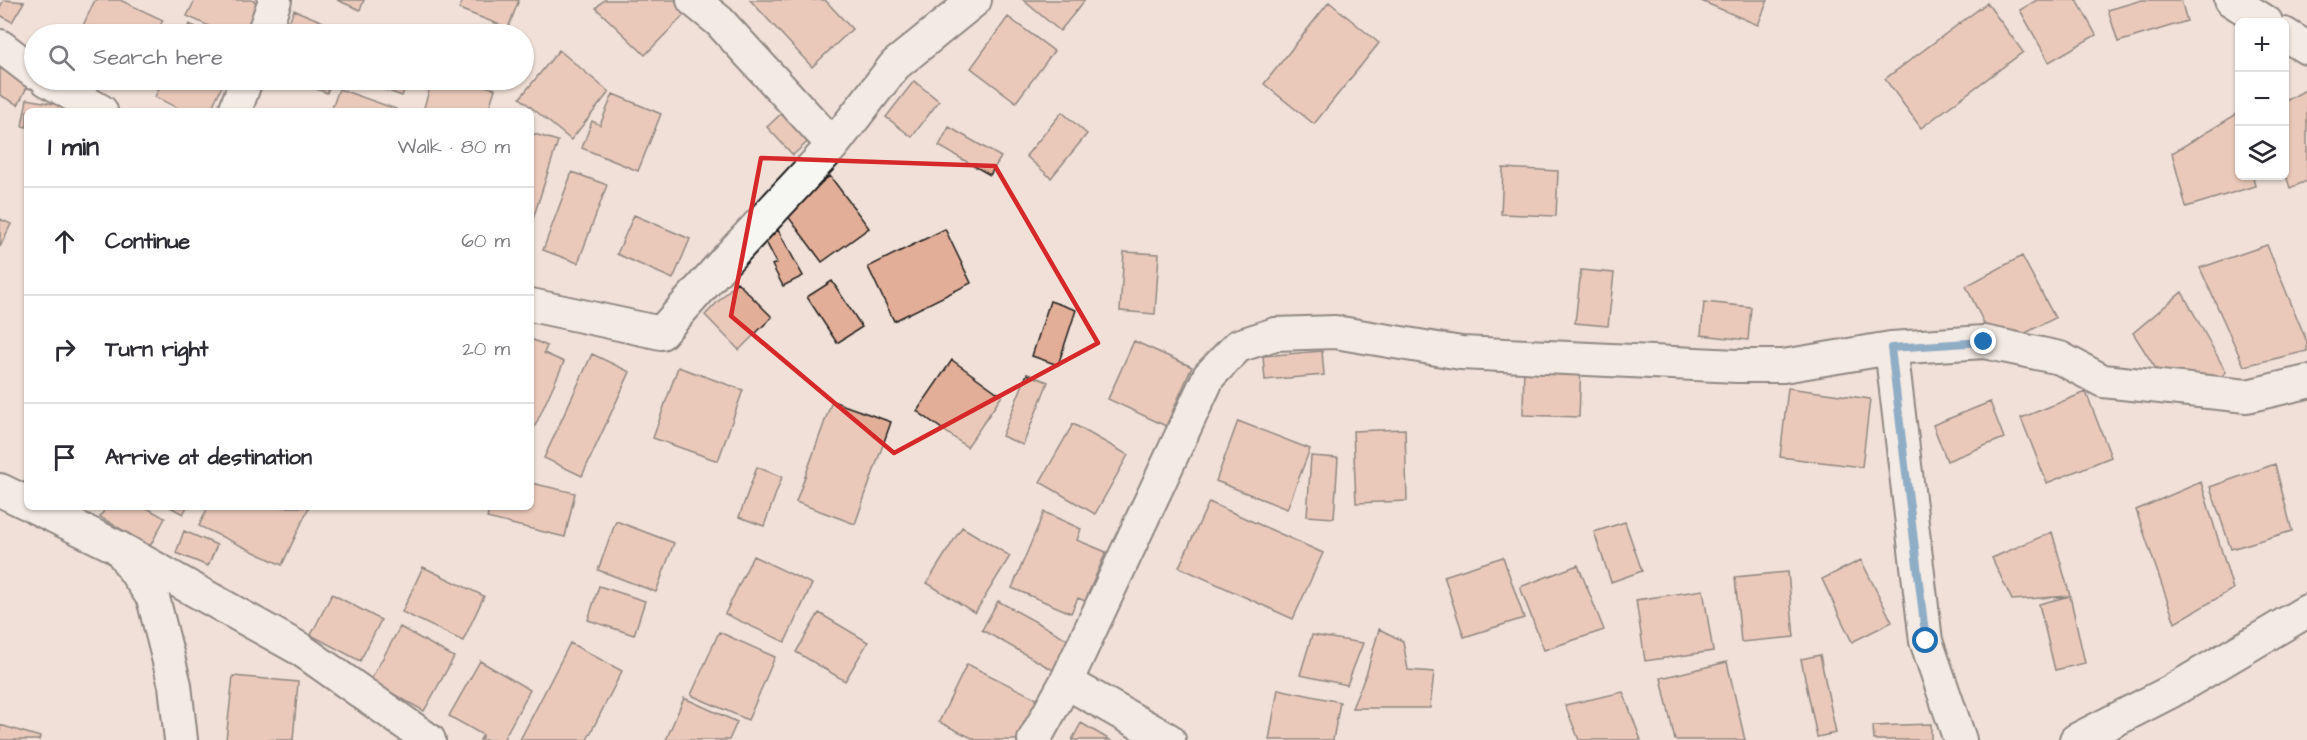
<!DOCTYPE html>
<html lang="en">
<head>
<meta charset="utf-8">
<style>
	body { margin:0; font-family:"Architects Daughter",sans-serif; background:#f7f7f7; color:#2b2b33 }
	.controls { position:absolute; right:18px; top:18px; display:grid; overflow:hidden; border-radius:9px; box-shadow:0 2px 4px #0004 }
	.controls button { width:54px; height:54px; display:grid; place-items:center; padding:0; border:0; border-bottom:2px solid #e1e1e2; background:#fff; color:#2b2b33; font:30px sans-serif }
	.stop { position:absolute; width:18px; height:18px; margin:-14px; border:4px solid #1f6fb2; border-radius:50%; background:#fff }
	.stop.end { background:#1f6fb2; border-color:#fff; box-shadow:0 2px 6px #0008 }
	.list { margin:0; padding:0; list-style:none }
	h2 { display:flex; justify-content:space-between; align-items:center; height:78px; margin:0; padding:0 24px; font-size:26px }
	h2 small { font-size:20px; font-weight:400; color:#7c7c81 }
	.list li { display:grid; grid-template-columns:39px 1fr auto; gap:18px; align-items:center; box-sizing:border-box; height:108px; padding:0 24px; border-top:2px solid #e1e1e2 }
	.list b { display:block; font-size:22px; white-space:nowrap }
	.list em { font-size:20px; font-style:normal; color:#7c7c81 }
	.icon { flex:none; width:33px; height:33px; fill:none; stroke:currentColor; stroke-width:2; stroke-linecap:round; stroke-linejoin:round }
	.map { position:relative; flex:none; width:2307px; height:740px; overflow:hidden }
	.search { position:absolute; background:#fff; box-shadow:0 2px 4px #0004; left:24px; top:24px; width:510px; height:66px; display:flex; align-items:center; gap:15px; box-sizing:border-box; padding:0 21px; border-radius:33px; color:#7c7c81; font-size:22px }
	.panel { position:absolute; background:#fff; box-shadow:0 2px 4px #0004; left:24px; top:108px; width:510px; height:402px; border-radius:9px }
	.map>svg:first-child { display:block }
</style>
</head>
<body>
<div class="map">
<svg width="2307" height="740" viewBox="0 0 2307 740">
	<rect width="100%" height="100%" fill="#f0e0d7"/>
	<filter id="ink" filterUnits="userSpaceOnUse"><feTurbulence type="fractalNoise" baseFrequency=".0167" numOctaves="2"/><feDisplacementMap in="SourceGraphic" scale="12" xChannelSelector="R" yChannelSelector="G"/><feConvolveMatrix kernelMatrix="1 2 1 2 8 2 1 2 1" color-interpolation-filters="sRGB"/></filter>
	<g filter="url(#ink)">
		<path fill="#e3ae97" stroke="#1c1c1c" stroke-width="1.5" d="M4 0 24 2 12 22 0 15V7Z
			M95 0H120L163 20 156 34H79Z
			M195 0H252L260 4 245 34H226L187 16Z
			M337 0H364L360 10Z
			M463 0H519L508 28 459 9Z
			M604 0H679L689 10 645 55 596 8Z
			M750 0H825L852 29 812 67Z
			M1023 0H1085L1060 31Z
			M1699 0H1768L1758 25Z
			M2037 0H2077L2096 35 2049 62 2020 10Z
			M2142 0H2181L2187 21 2118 42 2108 10Z
			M1329 2 1379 43 1314 124 1264 84Z
			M1987 3 2023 52 1921 128 1885 79Z
			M294 10 350 33 349 34H284Z
			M1008 17 1054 51 1016 102 971 68Z
			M189 24 212 34H184Z
			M559 50 609 92 571 140 520 98Z
			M0 68 29 83 18 105 0 95Z
			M163 80H225L210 111H184L155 97Z
			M293 80H332L327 93Z
			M358 80H408L402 96Z
			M432 80H465L495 89 488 111H423Z
			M914 81 939 101 912 137 886 117Z
			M339 89 396 109V111H331Z
			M2307 89V181L2290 188 2284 169V102Z
			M613 94 661 114 638 171 582 148 592 121 600 125Z
			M27 99 76 108V111H27V127L22 126Z
			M787 108 814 136 793 155 767 127Z
			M1062 112 1087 134 1051 178 1026 156Z
			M2240 112V176H2253L2255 186 2186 207 2172 153Z
			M949 127 1001 157 990 175 939 146Z
			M531 133 558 141 531 225Z
			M1503 168 1558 171 1556 216 1501 214Z
			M572 172 607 185 578 263 543 250Z
			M830 176 869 228 822 262 784 211Z
			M634 215 690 239 673 279 617 254Z
			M0 219 11 224 0 247Z
			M945 229 971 283 894 321 868 267Z
			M778 230 803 276 783 286 772 265 777 263 764 238Z
			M2267 245 2307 342V351L2244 366 2200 268Z
			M1124 252 1159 254 1155 314 1120 311Z
			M2022 256 2055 318 1996 348 1966 286Z
			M1581 270 1614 273 1608 326 1575 323Z
			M832 281 862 327 837 343 807 297Z
			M737 282 772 317 739 350 705 315Z
			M2182 292 2226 372 2206 392 2168 388 2133 333Z
			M1050 301 1076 310 1058 365 1032 356Z
			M1704 302 1751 307 1748 340 1701 335Z
			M531 339 547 346 544 353 564 362 531 435Z
			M1134 341 1192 367 1166 426 1108 399Z
			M1322 351 1324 375 1265 380 1263 356Z
			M592 354 630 372 582 476 544 458Z
			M952 360 1002 396 967 447 917 411Z
			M1524 361 1581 363 1579 417 1523 415Z
			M678 367 743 390 718 461 653 438Z
			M1027 374 1048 382 1023 445 1002 436Z
			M1788 388 1870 399 1862 467 1780 457Z
			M2086 392 2111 457 2047 483 2021 418Z
			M832 401 891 422 855 524 796 502Z
			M1990 402 2004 438 1947 461 1933 425Z
			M1238 421 1310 449 1287 509 1216 481Z
			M1073 424 1128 455 1095 514 1040 482Z
			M1405 429 1407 501 1356 503 1353 431Z
			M1311 456 1338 458 1334 518 1307 516Z
			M2275 464 2292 531 2231 549 2210 487Z
			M757 467 782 477 764 526 739 517Z
			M2201 482 2233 589 2175 623 2136 510Z
			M531 483 575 493 565 537 487 518 490 507H531Z
			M1209 502 1323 553 1293 619 1179 567Z
			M106 507H145L165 518 150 546 100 517Z
			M170 507H187L183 514Z
			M208 507H309L282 565 199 526Z
			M1044 512 1081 529 1077 540 1106 552 1085 601 1078 598 1071 613 1012 588Z
			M616 521 674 543 656 592 598 570Z
			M1625 522 1642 571 1611 582 1594 532Z
			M962 527 1010 556 975 613 927 583Z
			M184 531 217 545 208 566 176 553Z
			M2052 532 2070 596 2012 600 1992 558Z
			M753 556 812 584 785 642 725 614Z
			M1503 557 1524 618 1464 637 1444 576Z
			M1861 560 1892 622 1852 642 1822 579Z
			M1578 565 1604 630 1544 650 1520 587Z
			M423 567 484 596 463 641 402 612Z
			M1788 572 1794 637 1741 642 1735 577Z
			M599 586 645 601 634 635 588 620Z
			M1703 590 1713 651 1645 661 1636 600Z
			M332 594 381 620 360 661 311 635Z
			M2070 596 2085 663 2055 670 2039 604Z
			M998 601 1069 640 1053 670 982 630Z
			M819 613 868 642 845 681 796 652Z
			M400 627 454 657 424 711 370 681Z
			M1379 629 1403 641 1408 670 1434 672 1430 708H1352L1367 672Z
			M719 632 775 657 748 720 691 695Z
			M1312 635 1363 643 1347 685 1300 675Z
			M570 643 622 671 587 740H520Z
			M1820 655 1836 733 1817 737 1801 659Z
			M480 661 530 690 503 740H480L483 735 449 716Z
			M1727 662 1745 740H1675L1661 678Z
			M967 664 1041 701 1022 740H976L939 722Z
			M233 676 298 682 293 740H226Z
			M1278 689 1340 702 1333 740H1269Z
			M1623 692 1641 740H1579L1565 705Z
			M684 698 737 722 729 740H666Z
			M1081 723 1110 740H1072Z
			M1931 724V740H1874L1873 726Z
			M0 725 40 737 39 740H0Z"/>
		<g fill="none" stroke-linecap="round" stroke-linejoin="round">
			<defs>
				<path id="street" d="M693 0 719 21 833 145
					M2231 0 2266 22
					M263 34 275 0
					M2284 34 2307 48
					M0 46 34 72
					M47 80 101 111
					M235 111 246 80
					M531 305 661 333 724 262 833 145 895 65 975 0
					M1891 348 1926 641 1960 740
					M0 490 27 503
					M35 507 119 548 153 598 175 685 181 740
					M119 548 300 649 429 740
					M1066 682 1169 740
					M1034 740 1066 682 1209 376 1238 346 1275 334 1335 332 1461 353 1737 366H1783L1891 348 1984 342 2060 358 2103 381 2247 396 2307 382
					M2076 740 2170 692 2307 611"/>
			</defs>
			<use href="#street" stroke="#1c1c1c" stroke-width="36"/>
			<use href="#street" stroke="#f6f6f2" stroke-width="32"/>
		</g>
	</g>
	<g fill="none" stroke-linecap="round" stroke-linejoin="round" filter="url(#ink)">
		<path stroke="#1f6fb2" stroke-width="8" d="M1926 641 1891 348 1984 342"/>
	</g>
	<path d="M0 0H2307V740H0ZM761 158 995 166 1098 343 894 453 731 316Z" fill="#f0e0d7" fill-opacity=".55" fill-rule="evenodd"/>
	<path fill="none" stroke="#d62828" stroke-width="4.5" stroke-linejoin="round" d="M761 158 995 166 1098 343 894 453 731 316Z"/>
</svg>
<div class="controls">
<button>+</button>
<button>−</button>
<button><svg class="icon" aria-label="layers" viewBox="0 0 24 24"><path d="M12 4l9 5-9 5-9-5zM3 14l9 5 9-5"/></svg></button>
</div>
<div class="stop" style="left:1926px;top:641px"></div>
<div class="stop end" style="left:1984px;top:342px"></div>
<div class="search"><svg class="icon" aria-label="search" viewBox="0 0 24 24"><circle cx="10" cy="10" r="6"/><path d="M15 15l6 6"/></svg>Search here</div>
<section class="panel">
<h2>1 min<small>Walk · 80 m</small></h2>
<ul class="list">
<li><svg class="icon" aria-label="ahead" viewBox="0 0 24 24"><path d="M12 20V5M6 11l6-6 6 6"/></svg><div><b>Continue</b></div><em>60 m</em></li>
<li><svg class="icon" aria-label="right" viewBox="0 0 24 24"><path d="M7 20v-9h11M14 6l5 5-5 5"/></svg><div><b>Turn right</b></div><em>20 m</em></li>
<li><svg class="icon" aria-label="arrive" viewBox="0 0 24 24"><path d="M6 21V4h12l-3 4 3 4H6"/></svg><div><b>Arrive at destination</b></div></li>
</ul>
</section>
</div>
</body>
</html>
